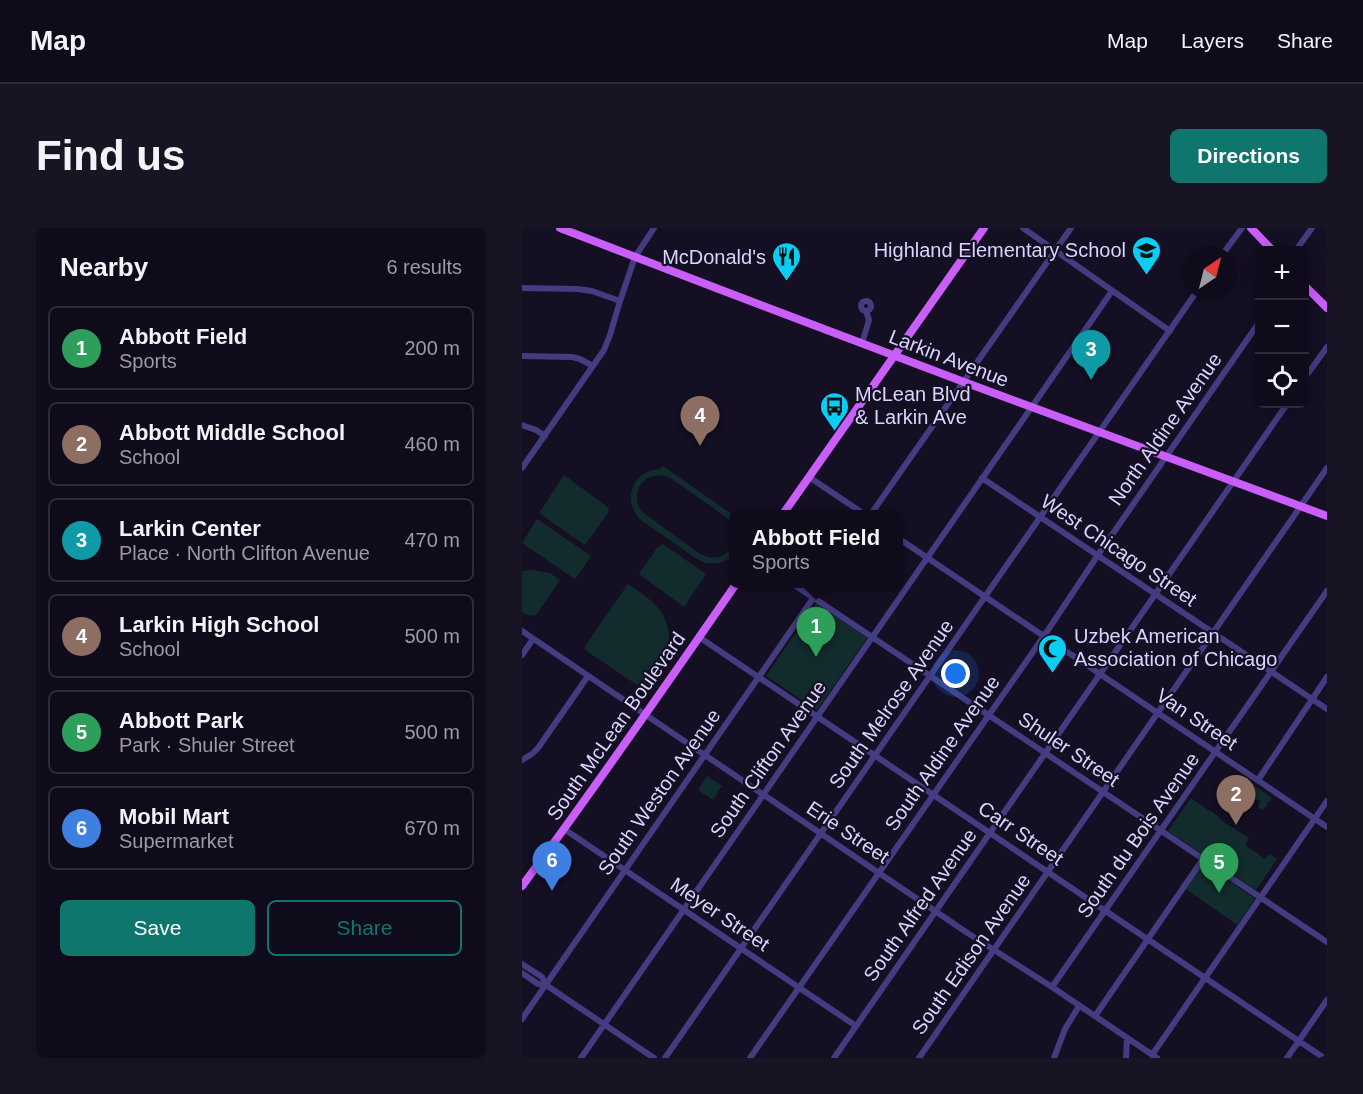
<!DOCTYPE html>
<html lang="en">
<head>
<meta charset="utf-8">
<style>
	body { margin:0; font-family:Arial,sans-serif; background:#181423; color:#f1f3f6 }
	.controls { position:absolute; right:18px; top:18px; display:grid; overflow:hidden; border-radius:9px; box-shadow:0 3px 15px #0003 }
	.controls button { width:54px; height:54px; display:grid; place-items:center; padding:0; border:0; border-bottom:2px solid #2f2b39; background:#0f0b1a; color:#f1f3f6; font:30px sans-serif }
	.compass { position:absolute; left:661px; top:18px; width:54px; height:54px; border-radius:50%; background:#0f0b1a; box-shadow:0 3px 15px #0003; rotate:35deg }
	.you { position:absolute; left:434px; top:446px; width:21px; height:21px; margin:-15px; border:4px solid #fff; border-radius:50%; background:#1a73e8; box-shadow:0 0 0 9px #1a73e833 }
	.badge { display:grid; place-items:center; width:39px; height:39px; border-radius:50%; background:#0f766e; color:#fff; font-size:20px; font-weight:700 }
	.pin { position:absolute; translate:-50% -50px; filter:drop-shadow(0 2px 3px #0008) }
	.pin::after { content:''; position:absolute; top:32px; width:21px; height:18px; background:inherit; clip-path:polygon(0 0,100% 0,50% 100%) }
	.popup { position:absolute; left:207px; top:282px; width:174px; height:78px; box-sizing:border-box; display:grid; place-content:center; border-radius:9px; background:#0f0b1a; filter:drop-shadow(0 2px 4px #0005); font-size:20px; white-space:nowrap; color:#9b9ba2 }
	.popup b { font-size:22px; color:#f1f3f6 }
	.popup::after { content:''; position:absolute; left:50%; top:100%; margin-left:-12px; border:12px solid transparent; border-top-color:#0f0b1a }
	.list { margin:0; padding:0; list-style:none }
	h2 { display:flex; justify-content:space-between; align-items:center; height:78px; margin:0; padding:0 24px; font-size:26px }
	h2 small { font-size:20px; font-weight:400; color:#9b9ba2 }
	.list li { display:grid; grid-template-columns:39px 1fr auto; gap:18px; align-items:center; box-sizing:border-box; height:84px; margin:0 12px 12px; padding:0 12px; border:2px solid #2f2b39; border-radius:9px }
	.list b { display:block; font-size:22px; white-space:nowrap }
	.list p { margin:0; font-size:20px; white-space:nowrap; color:#9b9ba2 }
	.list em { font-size:20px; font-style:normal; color:#9b9ba2 }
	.actions { display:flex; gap:12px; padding:18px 24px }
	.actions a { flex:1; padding:14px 0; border:2px solid #0f766e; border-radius:9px; text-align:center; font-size:21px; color:#0f766e }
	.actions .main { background:#0f766e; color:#fff }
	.icon { flex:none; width:33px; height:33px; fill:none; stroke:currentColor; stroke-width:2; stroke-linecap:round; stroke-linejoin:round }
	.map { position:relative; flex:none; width:805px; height:830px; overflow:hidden; border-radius:9px }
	header { display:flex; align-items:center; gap:36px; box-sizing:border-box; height:84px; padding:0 30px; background:#0f0b1a; border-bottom:2px solid #2f2b39 }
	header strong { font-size:28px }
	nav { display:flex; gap:33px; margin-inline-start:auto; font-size:21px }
	.intro { display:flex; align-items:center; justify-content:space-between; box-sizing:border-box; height:144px; padding:0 36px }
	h1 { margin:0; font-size:42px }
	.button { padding:15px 27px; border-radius:9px; background:#0f766e; color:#fff; font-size:21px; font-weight:700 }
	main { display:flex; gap:36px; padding:0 36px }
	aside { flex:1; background:#0f0b1a; border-radius:9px; box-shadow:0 3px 15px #0003 }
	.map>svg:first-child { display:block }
</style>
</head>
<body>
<header>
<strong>Map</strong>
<nav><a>Map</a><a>Layers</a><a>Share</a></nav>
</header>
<div class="intro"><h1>Find us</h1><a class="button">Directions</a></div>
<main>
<aside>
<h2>Nearby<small>6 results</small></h2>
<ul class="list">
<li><span class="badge" style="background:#2e9e5b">1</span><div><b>Abbott Field</b><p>Sports</p></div><em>200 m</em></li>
<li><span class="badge" style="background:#8d6e63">2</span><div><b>Abbott Middle School</b><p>School</p></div><em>460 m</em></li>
<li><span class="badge" style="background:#0f9aa8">3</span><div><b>Larkin Center</b><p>Place · North Clifton Avenue</p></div><em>470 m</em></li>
<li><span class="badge" style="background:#8d6e63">4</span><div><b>Larkin High School</b><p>School</p></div><em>500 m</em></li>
<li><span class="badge" style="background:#2e9e5b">5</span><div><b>Abbott Park</b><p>Park · Shuler Street</p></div><em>500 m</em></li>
<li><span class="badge" style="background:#3f7fe0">6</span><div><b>Mobil Mart</b><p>Supermarket</p></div><em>670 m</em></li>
</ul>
<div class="actions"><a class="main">Save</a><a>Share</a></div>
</aside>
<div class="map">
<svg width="805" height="830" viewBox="0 0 805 830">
	<rect width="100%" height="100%" fill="#140f23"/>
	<path fill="#122c2d" d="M141 238 211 287V298L204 289 150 251C127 239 106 260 119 283L178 326C191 333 203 330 211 317V327L207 331 198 335H183L175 331 120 293C99 274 109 243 138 241Z
		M42 247 87 280 86 285 63 317 17 285Z
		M15 291 69 328 53 351 0 315Z
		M141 316 184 346 162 379 117 346 135 320Z
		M10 342 28 345 38 352 17 383 13 388 5 387 0 384V343Z
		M106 356C128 371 148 383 147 414 147 419 148 427 146 432 142 441 130 455 124 463L63 422V418Z
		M294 375 345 410 295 482 244 448Z
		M185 548 200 558 191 572 176 562Z
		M733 558 750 570 747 574 745 573 744 575 746 576 741 582 736 580 738 573 734 571 731 573 725 569Z
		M669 570 689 584 690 583 702 594 727 610 723 617 743 631 747 626 755 631 734 662 646 603Z
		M684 637 732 670V672L715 697 664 661 680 638Z"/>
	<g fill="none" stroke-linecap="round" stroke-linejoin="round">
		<path stroke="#433c80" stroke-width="6" d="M501 0 648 103
			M774 22 790 0
			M700 27 720 0
			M0 60 56 61 70 63 98 73
			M339 78a5 5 0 1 1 10 0a5 5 0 1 1-10 0Z
			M340 115 347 92 344 83
			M0 128 50 129 58 131 71 138
			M782 151 805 119
			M0 197 14 202 23 208
			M0 240 82 122 88 107 98 73 113 29 132 0
			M287 249 342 286
			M460 250 805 481
			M349 286 549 0
			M376 310 805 599
			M271 356 805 714
			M0 403 444 704 530 759 635 830
			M177 409 802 830
			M0 427 11 411
			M0 532 10 526 16 520 66 448
			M736 552 805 449
			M42 601 334 798
			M0 736 20 749 24 757
			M0 745 16 756 24 757 132 830
			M530 759 805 363
			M573 788 681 631
			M0 791 301 356
			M630 827 805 573
			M59 830 590 63
			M143 830 675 63
			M228 830 522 408 576 327 738 93
			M312 830 765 176
			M397 830 805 240
			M532 830 543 801 557 778
			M604 830 605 810
			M765 830 805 772"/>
		<path stroke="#c95ef9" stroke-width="8" d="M38 0 194 60 442 154 805 288
			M729 0 750 22
			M782 57 805 80
			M261 286 462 0
			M0 658C74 559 144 457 214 356"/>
	</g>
	<defs>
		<symbol id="school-pin" viewBox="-11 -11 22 30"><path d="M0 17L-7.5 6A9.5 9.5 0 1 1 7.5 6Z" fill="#09cdf2" stroke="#140f23"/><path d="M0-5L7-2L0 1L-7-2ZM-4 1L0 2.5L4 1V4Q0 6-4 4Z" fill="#111"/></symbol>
		<symbol id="restaurant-pin" viewBox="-11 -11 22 30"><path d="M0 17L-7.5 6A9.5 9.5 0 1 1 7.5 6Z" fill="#09cdf2" stroke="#140f23"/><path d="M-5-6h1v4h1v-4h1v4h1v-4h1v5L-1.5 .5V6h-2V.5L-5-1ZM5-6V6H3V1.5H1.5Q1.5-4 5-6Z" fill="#111"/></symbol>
		<symbol id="bus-pin" viewBox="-11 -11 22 30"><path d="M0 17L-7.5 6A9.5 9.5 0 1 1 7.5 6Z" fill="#09cdf2" stroke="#140f23"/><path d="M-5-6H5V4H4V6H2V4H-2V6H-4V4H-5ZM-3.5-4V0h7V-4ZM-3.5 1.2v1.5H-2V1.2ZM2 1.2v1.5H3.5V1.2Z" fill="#111"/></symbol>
		<symbol id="mosque-pin" viewBox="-11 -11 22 30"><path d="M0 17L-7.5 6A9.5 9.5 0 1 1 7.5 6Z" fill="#09cdf2" stroke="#140f23"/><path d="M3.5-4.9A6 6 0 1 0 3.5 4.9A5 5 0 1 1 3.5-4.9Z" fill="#111"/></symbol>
	</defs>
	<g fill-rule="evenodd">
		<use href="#school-pin" x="608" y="6" width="33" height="45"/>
		<use href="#restaurant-pin" x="248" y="12" width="33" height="45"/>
		<use href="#bus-pin" x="296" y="162" width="33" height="45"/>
		<use href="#mosque-pin" x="514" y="404" width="33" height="45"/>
	</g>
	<g text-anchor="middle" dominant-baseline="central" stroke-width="4.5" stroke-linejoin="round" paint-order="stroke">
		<g font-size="20" fill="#dad3fd" stroke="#140f23" text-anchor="end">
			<text x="604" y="22">Highland Elementary School</text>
			<text x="244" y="29">McDonald's</text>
			<text x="333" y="166" text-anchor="start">McLean Blvd<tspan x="333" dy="23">&amp; Larkin Ave</tspan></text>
			<text x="552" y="408" text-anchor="start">Uzbek American<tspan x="552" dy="23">Association of Chicago</tspan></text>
		</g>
		<g font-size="20" fill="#dad3fd" stroke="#140f23">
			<text transform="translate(427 130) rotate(21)">Larkin Avenue</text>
			<text transform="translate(643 201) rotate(-55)">North Aldine Avenue</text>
			<text transform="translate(597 322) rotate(34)">West Chicago Street</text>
			<text transform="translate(369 476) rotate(-55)">South Melrose Avenue</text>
			<text transform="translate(675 491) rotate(34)">Van Street</text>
			<text transform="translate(94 498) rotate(-55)">South McLean Boulevard</text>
			<text transform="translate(547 521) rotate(34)">Shuler Street</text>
			<text transform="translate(420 525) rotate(-55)">South Aldine Avenue</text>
			<text transform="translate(246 531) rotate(-55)">South Clifton Avenue</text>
			<text transform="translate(137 564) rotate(-55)">South Weston Avenue</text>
			<text transform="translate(326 604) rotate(34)">Erie Street</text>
			<text transform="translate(499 605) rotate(34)">Carr Street</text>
			<text transform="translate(616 607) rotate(-55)">South du Bois Avenue</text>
			<text transform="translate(398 677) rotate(-55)">South Alfred Avenue</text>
			<text transform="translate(198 686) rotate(34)">Meyer Street</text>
			<text transform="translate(449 726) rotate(-55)">South Edison Avenue</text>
		</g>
	</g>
</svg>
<div class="controls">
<button>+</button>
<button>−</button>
<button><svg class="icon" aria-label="locate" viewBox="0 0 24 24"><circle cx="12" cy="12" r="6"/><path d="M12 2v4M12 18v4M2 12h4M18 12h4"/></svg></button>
</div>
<svg class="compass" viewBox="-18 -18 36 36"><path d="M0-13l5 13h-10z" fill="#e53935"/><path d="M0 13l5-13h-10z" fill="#9b9ba2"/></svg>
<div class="you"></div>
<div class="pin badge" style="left:294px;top:429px;background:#2e9e5b">1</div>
<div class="popup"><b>Abbott Field</b>Sports</div>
<div class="pin badge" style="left:714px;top:597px;background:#8d6e63">2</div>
<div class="pin badge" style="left:569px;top:152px;background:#0f9aa8">3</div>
<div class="pin badge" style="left:178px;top:218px;background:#8d6e63">4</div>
<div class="pin badge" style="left:697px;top:665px;background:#2e9e5b">5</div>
<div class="pin badge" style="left:30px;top:663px;background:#3f7fe0">6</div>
</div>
</main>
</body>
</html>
